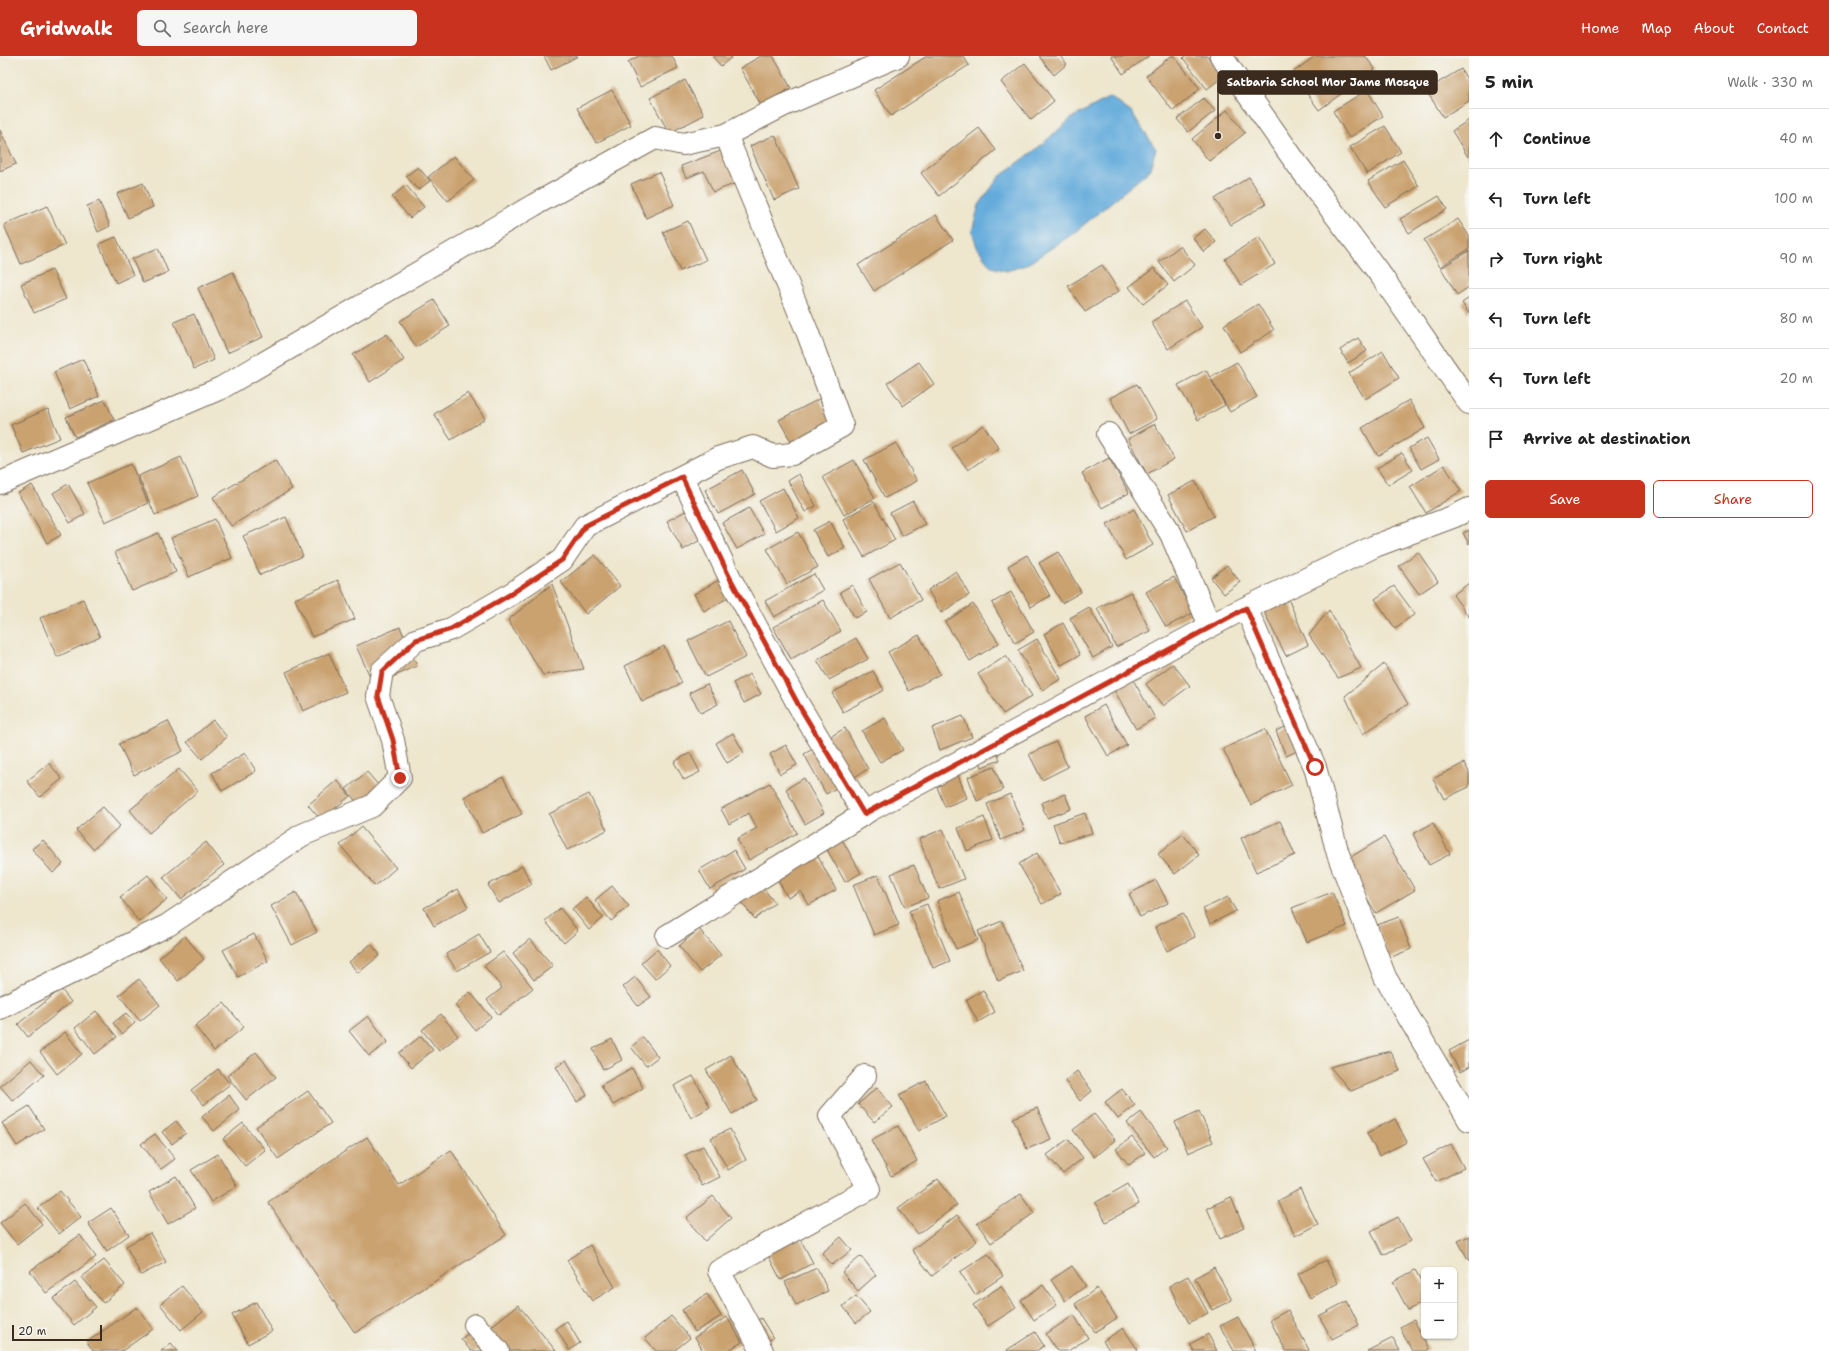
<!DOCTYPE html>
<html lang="en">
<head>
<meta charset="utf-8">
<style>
	body { margin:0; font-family:"Shantell Sans",sans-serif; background:#f6f6f6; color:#222 }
	.controls { position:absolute; right:12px; bottom:12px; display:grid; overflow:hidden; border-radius:6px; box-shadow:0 1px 3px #0004 }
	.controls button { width:36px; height:36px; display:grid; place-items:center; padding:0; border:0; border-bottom:1px solid #e0e0e0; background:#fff; color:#222; font:20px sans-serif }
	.scale { position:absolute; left:12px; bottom:10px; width:90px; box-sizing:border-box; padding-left:4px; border:2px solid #3b2a1e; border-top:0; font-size:11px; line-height:14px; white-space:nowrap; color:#3b2a1e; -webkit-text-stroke:3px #f6f6f2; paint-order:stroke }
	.stop { position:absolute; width:12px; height:12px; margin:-9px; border:3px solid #c8321e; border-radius:50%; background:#fff }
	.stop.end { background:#c8321e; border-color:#fff; box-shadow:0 1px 4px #0008 }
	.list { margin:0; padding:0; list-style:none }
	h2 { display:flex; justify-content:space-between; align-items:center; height:52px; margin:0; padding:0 16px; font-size:17px }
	h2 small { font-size:13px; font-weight:400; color:#767676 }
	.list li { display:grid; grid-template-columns:26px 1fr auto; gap:12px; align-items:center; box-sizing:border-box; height:60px; padding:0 16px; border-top:1px solid #e0e0e0 }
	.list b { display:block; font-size:15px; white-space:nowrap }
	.list em { font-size:13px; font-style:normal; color:#767676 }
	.actions { display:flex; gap:8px; padding:12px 16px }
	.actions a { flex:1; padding:9px 0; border:1px solid #c8321e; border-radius:6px; text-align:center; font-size:14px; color:#c8321e }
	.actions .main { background:#c8321e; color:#fff }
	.icon { flex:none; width:22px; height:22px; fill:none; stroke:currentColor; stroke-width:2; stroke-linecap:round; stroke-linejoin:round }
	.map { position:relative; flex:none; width:1469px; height:1295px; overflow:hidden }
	header { display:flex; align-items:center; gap:24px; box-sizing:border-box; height:56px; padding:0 20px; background:#c8321e; color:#fff }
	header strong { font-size:19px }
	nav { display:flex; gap:22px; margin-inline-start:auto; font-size:14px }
	.search { width:280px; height:36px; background:#f6f6f6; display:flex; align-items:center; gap:10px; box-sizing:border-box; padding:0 14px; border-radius:6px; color:#767676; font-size:15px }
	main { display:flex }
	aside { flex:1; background:#fff }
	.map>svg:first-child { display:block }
</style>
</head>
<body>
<header>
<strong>Gridwalk</strong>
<div class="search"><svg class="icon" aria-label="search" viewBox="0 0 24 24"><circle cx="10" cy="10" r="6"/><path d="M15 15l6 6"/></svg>Search here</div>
<nav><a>Home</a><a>Map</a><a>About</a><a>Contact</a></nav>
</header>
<main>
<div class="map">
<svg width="1469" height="1295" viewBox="0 0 1469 1295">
	<rect width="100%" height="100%" fill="#f6f6f2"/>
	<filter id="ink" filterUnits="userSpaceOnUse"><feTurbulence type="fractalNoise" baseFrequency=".025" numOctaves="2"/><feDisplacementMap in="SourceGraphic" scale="8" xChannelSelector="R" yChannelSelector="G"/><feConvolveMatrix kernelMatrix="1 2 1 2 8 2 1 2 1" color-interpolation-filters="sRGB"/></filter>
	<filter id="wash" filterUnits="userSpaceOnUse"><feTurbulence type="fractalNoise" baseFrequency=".012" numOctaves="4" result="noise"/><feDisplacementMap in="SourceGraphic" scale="16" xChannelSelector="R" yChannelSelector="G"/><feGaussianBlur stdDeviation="0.9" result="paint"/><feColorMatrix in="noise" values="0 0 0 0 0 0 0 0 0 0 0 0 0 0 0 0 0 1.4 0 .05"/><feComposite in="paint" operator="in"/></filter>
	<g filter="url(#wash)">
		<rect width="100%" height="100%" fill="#eee6cd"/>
		<path fill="#64abdb" stroke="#506a7c" d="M1110 41 1132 57 1156 93 1149 115 1074 177 1026 209 1007 215 991 211 977 191 972 175 979 149 999 121 1034 95 1072 62Z"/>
		<g id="blocks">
			<path fill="#caa270" d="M544 0H578L551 14Z
				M639 0H672L678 12 640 31 628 6Z
				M712 0H733L721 10Z
				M761 0H773L791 32 761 49 740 12Z
				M927 0H963L969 9 891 60 874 34Z
				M1039 0H1060L1067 8 1054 19Z
				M1111 0H1149L1123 18Z
				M1171 0H1174L1200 33 1173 55 1146 20Z
				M1185 0H1207L1224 20 1207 33 1183 2Z
				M1315 0H1365L1375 13 1319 54 1292 17Z
				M1025 7 1054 45 1031 64 1001 26Z
				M1461 13 1469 27V45L1443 61 1426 34Z
				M685 24 704 59 669 77 650 42Z
				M612 34 631 69 596 87 577 52Z
				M1367 34 1383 60 1349 82 1333 55Z
				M1204 42 1215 55 1188 76 1177 63Z
				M1227 54 1245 77 1209 105 1192 83Z
				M1469 64V101H1468L1452 75Z
				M1385 70 1401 96 1367 118 1350 91Z
				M979 72 996 94 939 140 921 117Z
				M0 74 16 108 0 115Z
				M775 79 799 133 774 144 750 90Z
				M726 93 739 126 713 136 704 115 686 122 681 110Z
				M454 100 474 124 448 145 428 121Z
				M1403 104 1419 130 1385 151 1368 125Z
				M418 111 430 125 418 134 406 120Z
				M659 116 674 149 646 162 631 128Z
				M1249 121 1266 148 1231 169 1215 143Z
				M143 127 153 151 128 162 117 138Z
				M406 129 424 151 410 162 392 141Z
				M1439 140 1447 153 1409 177 1400 163Z
				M99 145 110 170 98 176 87 150Z
				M47 150 65 189 21 208 4 169Z
				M936 159 953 184 874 235 858 209Z
				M1458 163 1469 180V193L1440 211 1424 184Z
				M688 165 706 204 680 215 663 176Z
				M1205 173 1216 186 1204 196 1193 182Z
				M116 181 133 219 116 227 99 188Z
				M1259 181 1275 208 1241 229 1225 203Z
				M1180 190 1195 209 1174 226 1159 206Z
				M158 192 168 216 143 227 132 203Z
				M1469 195V231L1457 239 1441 212Z
				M1102 209 1119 235 1085 256 1068 230Z
				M1154 212 1168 229 1143 248 1129 231Z
				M52 214 66 243 34 257 21 228Z
				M233 216 263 281 227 297 198 232Z
				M1469 242V258L1462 247Z
				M434 244 450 270 416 291 400 265Z
				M1185 245 1202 271 1168 293 1151 266Z
				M1258 248 1274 274 1240 296 1224 269Z
				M194 258 214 304 194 313 174 266Z
				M387 278 404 304 370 326 353 299Z
				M1358 282 1367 295 1348 307 1340 294Z
				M1383 295 1399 322 1365 343 1349 317Z
				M83 303 99 340 70 353 54 316Z
				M919 306 934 328 903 350 887 327Z
				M1237 306 1257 341 1230 356 1210 321Z
				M1206 314 1225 349 1198 364 1178 329Z
				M1137 328 1157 363 1129 378 1110 342Z
				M468 337 485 363 451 384 434 358Z
				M819 343 833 368 793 389 779 364Z
				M105 344 114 364 75 381 66 361Z
				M1409 344 1425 372 1378 400 1362 372Z
				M48 353 60 382 23 397 11 369Z
				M1155 368 1174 403 1147 418 1128 383Z
				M983 369 999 392 968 414 952 392Z
				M1427 382 1439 403 1421 413 1409 392Z
				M896 387 917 425 885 442 864 404Z
				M1402 397 1413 414 1388 429 1377 412Z
				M181 401 198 440 155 459 138 420Z
				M1109 402 1129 437 1102 452 1082 417Z
				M275 404 292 433 231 470 213 441Z
				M854 404 875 442 844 459 823 421Z
				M131 408 148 447 105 466 87 427Z
				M1444 409 1461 435 1426 457 1410 431Z
				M742 414 755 438 718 458 705 434Z
				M799 418 816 450 805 456 788 425Z
				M1195 425 1214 460 1187 475 1168 439Z
				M68 428 85 458 70 467 53 437Z
				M32 429 61 479 47 487 18 437Z
				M783 432 799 462 776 475 759 445Z
				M913 445 925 468 902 480 890 457Z
				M874 446 895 484 864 501 843 463Z
				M693 451 709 479 683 494 667 465Z
				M749 452 764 478 737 493 722 467Z
				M1134 453 1153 489 1126 504 1107 468Z
				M286 461 303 500 260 519 243 480Z
				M215 463 232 502 189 521 171 482Z
				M830 465 845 492 828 501 813 474Z
				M1469 474V488L1463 477Z
				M798 476 818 511 787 528 767 493Z
				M158 477 176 516 132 535 115 496Z
				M1058 496 1081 536 1062 547 1039 507Z
				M1418 496 1438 525 1419 538 1399 510Z
				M595 499 620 530 586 558 561 526Z
				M1027 499 1050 540 1031 551 1008 510Z
				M900 506 921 544 890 562 869 523Z
				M1227 509 1240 526 1224 538 1211 522Z
				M956 515 969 539 941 557 928 534Z
				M814 518 823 534 774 561 765 545Z
				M726 520 735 538 704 555 694 538Z
				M1174 521 1193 557 1166 571 1146 536Z
				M338 524 355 563 312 581 295 543Z
				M1469 527V561L1453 539Z
				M552 528 584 613 543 619 508 564Z
				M852 529 867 556 855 562 840 536Z
				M1394 530 1415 558 1395 572 1375 543Z
				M1011 536 1034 576 1015 587 992 547Z
				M1131 536 1150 575 1116 591 1097 552Z
				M1286 538 1308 589 1286 600 1263 554Z
				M83 543 100 581 57 601 40 562Z
				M823 544 841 575 791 603 773 571Z
				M973 548 999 587 970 605 945 566Z
				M1089 551 1112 591 1093 602 1070 562Z
				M1329 554 1361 612 1338 622 1309 579Z
				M728 565 746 601 706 621 688 585Z
				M1063 567 1080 599 1061 609 1044 578Z
				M400 571 417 610 374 629 356 590Z
				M919 579 940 618 909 635 888 596Z
				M856 582 868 603 829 624 817 604Z
				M1037 583 1061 623 1042 634 1018 594Z
				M664 590 682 627 642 646 625 610Z
				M329 597 346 636 303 655 286 616Z
				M1006 600 1032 640 1003 658 978 618Z
				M1173 608 1190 630 1163 650 1146 628Z
				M1384 608 1408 648 1363 678 1345 640Z
				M873 615 884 634 843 656 832 637Z
				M750 618 761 638 744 647 733 627Z
				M1132 622 1155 662 1136 673 1113 632Z
				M707 628 718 648 701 657 689 637Z
				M1104 649 1127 689 1108 700 1085 660Z
				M963 660 972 681 940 694 932 672Z
				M885 662 903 694 880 706 862 675Z
				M1305 663 1315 687 1286 700 1276 675Z
				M213 664 227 681 202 703 187 686Z
				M168 665 183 695 134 719 119 688Z
				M845 672 868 713 851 723 828 682Z
				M1265 673 1292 729 1251 749 1223 693Z
				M733 677 744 697 727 707 716 687Z
				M990 680 1000 704 982 711 973 687Z
				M1056 686 1068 711 1042 724 1029 698Z
				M786 689 797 709 780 718 770 698Z
				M820 689 842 729 826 738 804 698Z
				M245 697 256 715 222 735 212 717Z
				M690 697 700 716 684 724 674 706Z
				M49 707 62 723 40 741 27 725Z
				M1464 707 1469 716V731L1444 743 1433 723Z
				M994 711 1003 734 977 745 968 721Z
				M179 713 198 735 149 777 130 754Z
				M367 716 379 730 358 748 346 733Z
				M957 717 967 742 945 751 935 726Z
				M503 721 522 758 482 777 464 741Z
				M804 722 824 757 805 768 786 733Z
				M337 724 350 740 321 764 308 749Z
				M770 727 797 777 749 804 737 783 757 772 749 757 729 768 721 753Z
				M589 738 607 774 567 794 549 758Z
				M1010 738 1025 774 1001 784 987 748Z
				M1065 738 1071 753 1047 762 1041 747Z
				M103 751 120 770 93 793 76 774Z
				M1085 757 1092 777 1060 787 1053 768Z
				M984 761 993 784 967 795 958 772Z
				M1280 765 1295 799 1256 816 1241 782Z
				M1433 767 1450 798 1429 809 1413 778Z
				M361 771 396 812 375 830 340 789Z
				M943 773 964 823 939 833 919 783Z
				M1183 778 1199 799 1175 818 1158 798Z
				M840 780 861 817 845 826 824 788Z
				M1384 781 1415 834 1376 857 1344 805Z
				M43 784 63 808 53 817 32 793Z
				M206 786 224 809 181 843 163 821Z
				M814 793 836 834 809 849 801 835 788 842 773 815Z
				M734 794 745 813 710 833 699 814Z
				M1037 797 1061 838 1042 848 1019 808Z
				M914 809 928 842 905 851 891 818Z
				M522 810 532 828 499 847 488 829Z
				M148 819 167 843 139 866 120 841Z
				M878 819 899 869 874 879 853 829Z
				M1156 824 1168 847 1140 861 1129 838Z
				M760 828 775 847 755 863 740 845Z
				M612 830 629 850 611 865 595 844Z
				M458 833 468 851 434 870 424 852Z
				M296 836 317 876 292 889 271 850Z
				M959 836 978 884 956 893 937 845Z
				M1332 836 1347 870 1307 886 1292 852Z
				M586 841 603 862 589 874 572 853Z
				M1228 841 1236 855 1210 868 1203 853Z
				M927 848 950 905 933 912 909 855Z
				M560 852 578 875 564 887 545 865Z
				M1183 857 1195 881 1167 895 1155 871Z
				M1399 861 1411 893 1389 902 1377 869Z
				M1002 865 1023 915 998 925 978 875Z
				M699 873 721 899 700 916 679 890Z
				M254 878 268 905 238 921 223 894Z
				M479 878 490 896 457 915 446 898Z
				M185 880 204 903 178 925 159 902Z
				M530 883 553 910 534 924 513 897Z
				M371 888 380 899 358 917 349 906Z
				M657 893 670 910 655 923 641 907Z
				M503 896 533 932 499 959 487 944 502 932 484 910Z
				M635 921 651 941 638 950 623 931Z
				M139 923 160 949 140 965 119 939Z
				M61 933 71 946 28 981 18 968Z
				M983 934 995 956 978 966 966 944Z
				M470 936 491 961 475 974 455 949Z
				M224 947 244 971 214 995 195 970Z
				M96 955 117 981 95 998 75 972Z
				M126 957 135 967 122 978 113 967Z
				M441 958 458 980 439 995 422 974Z
				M368 960 388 986 369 1000 349 975Z
				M65 976 82 998 57 1018 40 996Z
				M421 980 433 994 411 1012 399 997Z
				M643 981 658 1001 646 1010 631 991Z
				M612 983 622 1004 603 1014 593 993Z
				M1469 984V1011L1460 1016 1449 995Z
				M1390 995 1400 1015 1351 1035 1330 1011Z
				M256 996 276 1021 246 1044 227 1020Z
				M731 999 757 1044 732 1058 706 1014Z
				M31 1004 44 1019 13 1045 0 1030Z
				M566 1004 587 1039 577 1046 556 1010Z
				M632 1012 643 1032 613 1049 601 1029Z
				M218 1013 230 1028 204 1049 191 1034Z
				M1077 1015 1092 1035 1080 1045 1065 1025Z
				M693 1020 710 1051 691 1062 674 1030Z
				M926 1025 946 1060 919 1075 899 1039Z
				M877 1032 893 1051 874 1066 858 1048Z
				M1122 1033 1135 1049 1118 1063 1105 1046Z
				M308 1035 331 1067 278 1103 256 1071Z
				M229 1039 240 1054 214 1075 202 1061Z
				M29 1050 44 1073 17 1090 2 1067Z
				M1037 1052 1051 1083 1027 1093 1013 1062Z
				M1199 1055 1213 1086 1188 1097 1175 1066Z
				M1141 1056 1167 1091 1154 1101 1127 1067Z
				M1094 1058 1115 1084 1094 1101 1073 1074Z
				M1395 1063 1407 1086 1379 1100 1367 1077Z
				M176 1065 186 1077 172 1088 162 1076Z
				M243 1067 265 1094 245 1110 223 1083Z
				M898 1070 917 1105 891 1120 871 1084Z
				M730 1073 746 1104 728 1114 711 1082Z
				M155 1078 175 1103 161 1113 141 1088Z
				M367 1081 399 1129 451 1094 506 1179 355 1277 268 1146Z
				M1132 1081 1145 1097 1129 1109 1116 1093Z
				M1068 1083 1083 1102 1063 1118 1047 1099Z
				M1451 1088 1464 1112 1436 1126 1423 1103Z
				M703 1090 720 1121 702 1130 685 1099Z
				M218 1098 237 1130 211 1146 191 1114Z
				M176 1120 195 1152 168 1168 149 1136Z
				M938 1123 957 1149 918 1178 898 1152Z
				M1128 1128 1139 1148 1106 1166 1095 1147Z
				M1300 1133 1318 1168 1295 1180 1278 1145Z
				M60 1135 81 1161 59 1178 38 1152Z
				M1021 1138 1034 1157 991 1187 977 1167Z
				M713 1140 731 1162 705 1185 686 1162Z
				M1231 1141 1244 1172 1220 1183 1207 1152Z
				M25 1147 42 1168 17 1188 0 1167Z
				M111 1152 129 1179 107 1195 88 1167Z
				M957 1159 977 1185 932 1220 912 1194Z
				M1398 1161 1411 1185 1383 1199 1371 1175Z
				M793 1169 813 1207 781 1224 761 1186Z
				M150 1177 166 1206 141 1219 126 1190Z
				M80 1179 96 1201 46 1237 30 1215Z
				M1469 1180V1205L1458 1185Z
				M841 1181 852 1194 832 1209 822 1197Z
				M590 1189 615 1231 592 1245 567 1204Z
				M988 1198 1003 1220 975 1239 960 1216Z
				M861 1200 876 1219 858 1235 842 1216Z
				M104 1204 125 1229 103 1247 82 1221Z
				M1326 1204 1338 1227 1310 1242 1298 1218Z
				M1072 1210 1086 1230 1065 1245 1051 1224Z
				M1214 1211 1232 1244 1212 1254 1195 1222Z
				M817 1212 828 1235 796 1249 785 1226Z
				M1415 1214 1424 1230V1246L1408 1254 1393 1226Z
				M1188 1220 1208 1257 1189 1267 1169 1230Z
				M75 1226 96 1251 74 1269 53 1243Z
				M1043 1229 1057 1249 1034 1264 1021 1244Z
				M182 1230 203 1256 181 1274 160 1248Z
				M1001 1230 1016 1252 988 1270 973 1249Z
				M1097 1232 1117 1262 1095 1276 1075 1248Z
				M707 1238 721 1260 695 1276 682 1254Z
				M856 1240 870 1256 856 1267 843 1250Z
				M1347 1245 1359 1269 1332 1283 1319 1260Z
				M256 1246 272 1275 248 1288 232 1259Z
				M518 1249 556 1295H506L488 1273Z
				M137 1251 153 1273 122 1295H93L87 1286Z
				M1288 1254 1309 1294 1307 1295H1286L1270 1264Z
				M1074 1259 1088 1282 1068 1295H1057L1046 1278Z
				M671 1260 690 1282 674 1295H656L645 1282Z
				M727 1261 742 1286 727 1295H703L695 1281Z
				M1238 1261 1256 1295H1234L1220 1270Z
				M761 1262 773 1282 758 1291 745 1272Z
				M1414 1264 1429 1293 1426 1295H1412L1400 1271Z
				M567 1265 580 1287 569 1294 556 1272Z
				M479 1269 500 1295H471L461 1283Z
				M1123 1272 1138 1294 1137 1295H1110L1103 1285Z
				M1035 1276 1044 1290 1036 1295H1007V1294Z
				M1208 1278 1217 1295H1194L1190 1288Z
				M1393 1282 1400 1295H1367Z
				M171 1287 178 1295H161Z"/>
		</g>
	</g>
	<g filter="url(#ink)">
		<use href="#blocks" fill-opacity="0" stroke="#7a6c5b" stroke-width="1"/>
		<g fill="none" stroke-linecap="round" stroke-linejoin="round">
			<defs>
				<path id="minor" d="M1221 0 1297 108 1382 221 1469 347
					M1108 378 1171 478 1210 570
					M682 421 730 522 798 648 864 758
					M0 427 221 332 534 149 655 82 683 88 726 79 782 50 898 0
					M1246 552 1315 711 1338 798 1385 921 1469 1064
					M667 880 870 754 1231 559 1375 490 1455 460 1469 453
					M0 952 168 869 302 779 372 750 400 722 393 684 378 640 382 615 416 584 451 573 511 538 562 504 585 470 718 402 753 391 773 400 792 398 842 370 807 275 726 79
					M475 1269 498 1295
					M762 1295 719 1215 869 1133 830 1060 865 1020"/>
			</defs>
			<use href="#minor" stroke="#7a6c5b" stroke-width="24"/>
			<use href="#minor" stroke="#fff" stroke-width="22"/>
		</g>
	</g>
	<g fill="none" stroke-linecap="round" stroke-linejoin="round" filter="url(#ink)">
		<path stroke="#c8321e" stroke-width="5" d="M400 722 393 684 378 640 382 616 416 584 451 573 511 538 562 504 585 470 682 421 730 522 798 648 864 758 1246 552 1315 711"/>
	</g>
	<path fill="none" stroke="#3b2a1e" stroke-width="1.5" d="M1218 80L1218 27"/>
	<circle fill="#3b2a1e" stroke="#f6f6f2" stroke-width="1.5" cx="1218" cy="80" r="4"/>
	<rect fill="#3b2a1e" stroke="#3b2a1e" stroke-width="1.5" x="1218" y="15" width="219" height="23" rx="4"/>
	<g font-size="11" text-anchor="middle" font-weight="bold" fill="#fff">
		<text x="1328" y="30">Satbaria School Mor Jame Mosque</text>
	</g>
</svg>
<div class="controls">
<button>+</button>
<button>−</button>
</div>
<div class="scale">20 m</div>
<div class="stop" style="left:1315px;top:711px"></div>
<div class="stop end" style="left:400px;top:722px"></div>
</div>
<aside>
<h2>5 min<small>Walk · 330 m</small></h2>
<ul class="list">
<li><svg class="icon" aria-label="ahead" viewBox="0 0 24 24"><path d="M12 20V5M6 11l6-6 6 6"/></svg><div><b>Continue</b></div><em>40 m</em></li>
<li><svg class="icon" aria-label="left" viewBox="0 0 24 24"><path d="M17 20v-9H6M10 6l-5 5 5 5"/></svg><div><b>Turn left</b></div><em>100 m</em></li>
<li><svg class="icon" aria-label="right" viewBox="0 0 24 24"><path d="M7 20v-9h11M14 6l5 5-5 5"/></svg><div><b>Turn right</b></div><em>90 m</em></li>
<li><svg class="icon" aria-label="left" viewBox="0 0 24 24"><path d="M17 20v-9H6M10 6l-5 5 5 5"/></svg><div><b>Turn left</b></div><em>80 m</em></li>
<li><svg class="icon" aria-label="left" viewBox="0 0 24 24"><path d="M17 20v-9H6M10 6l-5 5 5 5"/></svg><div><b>Turn left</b></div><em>20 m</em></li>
<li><svg class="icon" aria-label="arrive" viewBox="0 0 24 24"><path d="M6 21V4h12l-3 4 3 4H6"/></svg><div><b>Arrive at destination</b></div></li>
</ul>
<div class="actions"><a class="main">Save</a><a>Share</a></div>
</aside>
</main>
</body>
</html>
